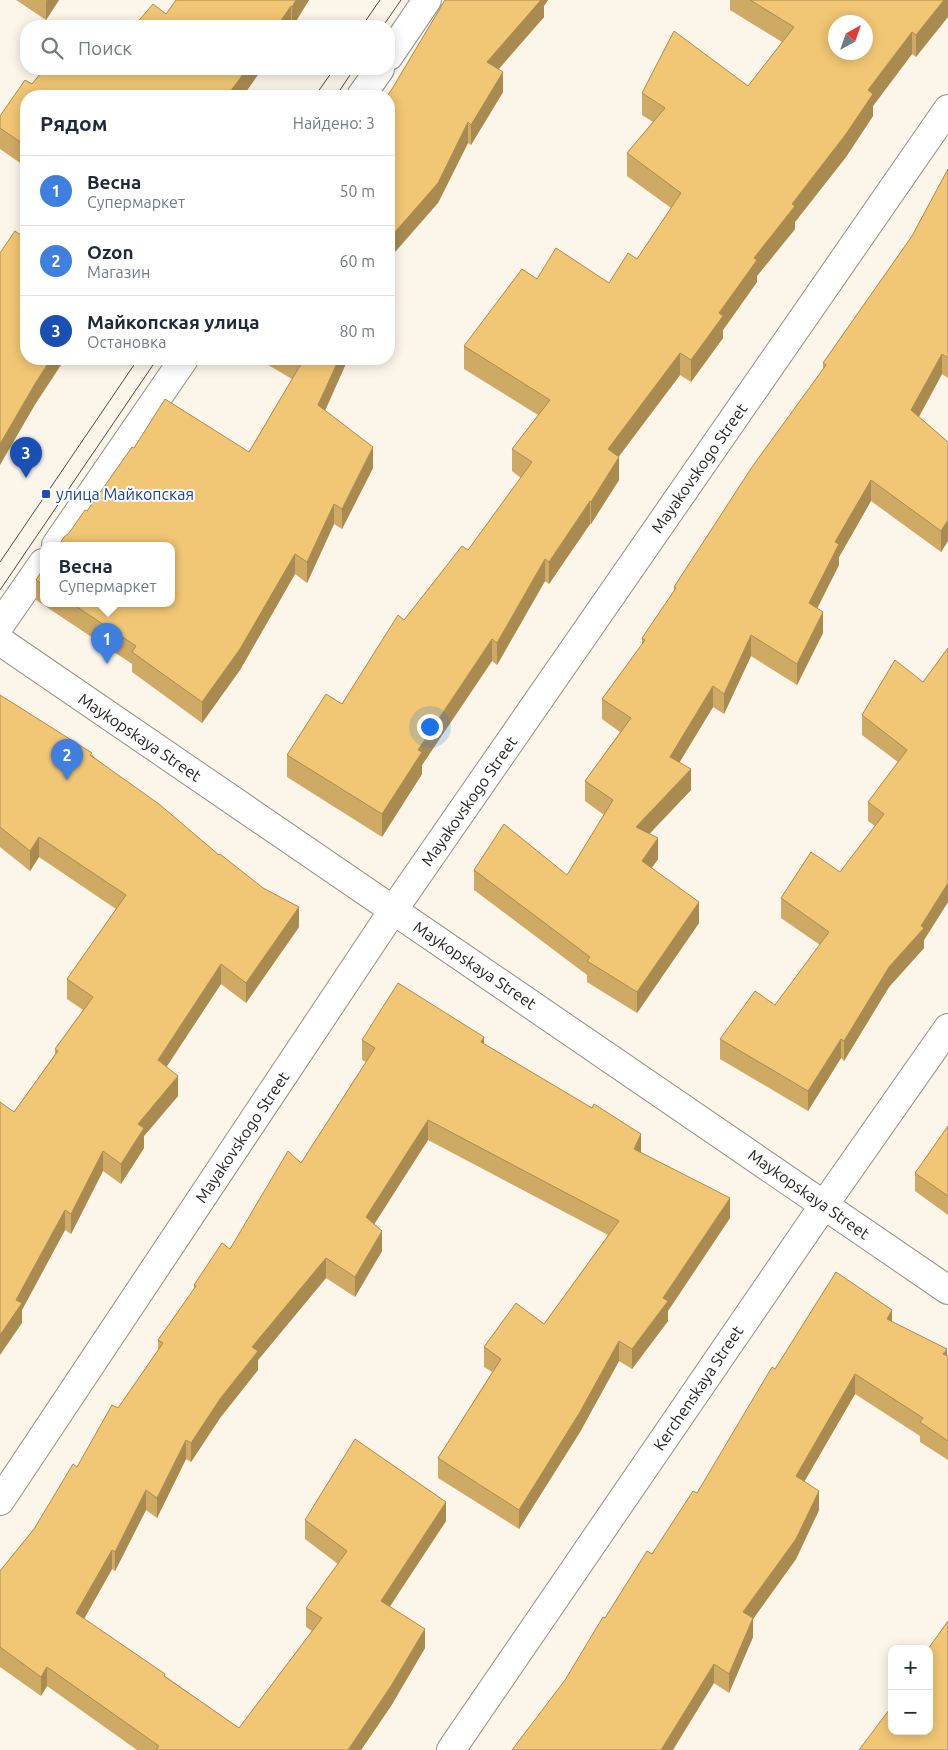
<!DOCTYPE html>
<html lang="ru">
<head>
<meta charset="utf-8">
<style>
	body { margin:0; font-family:Ubuntu,sans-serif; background:#f6f6f7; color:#1f2937 }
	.controls { position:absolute; right:15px; bottom:15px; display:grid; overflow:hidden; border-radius:10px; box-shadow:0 2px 12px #0003 }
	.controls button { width:45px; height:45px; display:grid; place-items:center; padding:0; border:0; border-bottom:1px solid #e0e1e3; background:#fff; color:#1f2937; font:25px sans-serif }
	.compass { position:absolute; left:828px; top:15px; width:45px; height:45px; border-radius:50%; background:#fff; box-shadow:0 2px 12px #0003; rotate:40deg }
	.you { position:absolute; left:429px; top:726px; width:18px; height:18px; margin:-12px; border:4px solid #fff; border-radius:50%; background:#1a73e8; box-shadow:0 0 0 8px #1a73e833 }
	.badge { display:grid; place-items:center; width:32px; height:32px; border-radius:50%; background:#6b5525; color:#fff; font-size:16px; font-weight:700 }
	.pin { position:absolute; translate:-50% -41px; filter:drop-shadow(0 1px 2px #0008) }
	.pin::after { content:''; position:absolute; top:26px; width:18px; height:15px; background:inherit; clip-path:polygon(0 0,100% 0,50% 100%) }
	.popup { position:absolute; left:40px; top:542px; width:135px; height:65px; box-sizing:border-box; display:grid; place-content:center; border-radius:10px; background:#fff; filter:drop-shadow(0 1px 4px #0005); font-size:16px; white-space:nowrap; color:#747a83 }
	.popup b { font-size:19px; color:#1f2937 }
	.popup::after { content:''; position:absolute; left:50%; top:100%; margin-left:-10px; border:10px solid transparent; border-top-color:#fff }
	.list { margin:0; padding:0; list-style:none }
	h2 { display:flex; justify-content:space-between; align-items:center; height:65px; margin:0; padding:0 20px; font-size:21px }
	h2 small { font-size:16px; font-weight:400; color:#747a83 }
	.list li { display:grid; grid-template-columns:32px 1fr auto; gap:15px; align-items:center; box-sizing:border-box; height:70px; padding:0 20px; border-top:1px solid #e0e1e3 }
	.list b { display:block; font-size:19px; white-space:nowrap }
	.list p { margin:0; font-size:16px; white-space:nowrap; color:#747a83 }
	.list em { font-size:16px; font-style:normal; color:#747a83 }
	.icon { flex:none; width:28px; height:28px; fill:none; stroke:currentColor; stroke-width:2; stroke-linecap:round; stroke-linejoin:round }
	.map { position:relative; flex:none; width:948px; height:1750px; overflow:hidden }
	.search { position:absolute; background:#fff; box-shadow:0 2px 12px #0003; left:20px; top:20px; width:375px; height:55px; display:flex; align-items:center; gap:12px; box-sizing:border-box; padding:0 18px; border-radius:20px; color:#747a83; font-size:19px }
	.panel { position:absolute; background:#fff; box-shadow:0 2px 12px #0003; left:20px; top:90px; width:375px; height:275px; border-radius:20px }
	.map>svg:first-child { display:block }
</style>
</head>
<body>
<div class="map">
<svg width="948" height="1750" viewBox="0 0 948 1750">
	<rect width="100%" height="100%" fill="#fbf5ea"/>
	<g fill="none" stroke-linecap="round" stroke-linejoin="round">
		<defs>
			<path id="street" d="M389 56 427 0
				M361 96 380 69
				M56 545 184 359
				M0 625 43 563
				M0 1501 394 909 948 109
				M451 1750 824 1205 948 1028"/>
			<path id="secondary" d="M0 641 948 1290"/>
		</defs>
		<use href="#street" stroke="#948f85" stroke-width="30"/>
		<use href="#secondary" stroke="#948f85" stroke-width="30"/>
		<use href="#street" stroke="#fff" stroke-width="28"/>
		<use href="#secondary" stroke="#fff" stroke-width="28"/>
		<path stroke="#4d4944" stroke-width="1" d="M362 26 380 0
			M383 26 401 0
			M315 96 334 69
			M336 96 354 69
			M0 562 138 359
			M0 590 157 359"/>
	</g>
	<path fill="#cfaa64" d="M16 0H59L46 20Z
		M309 0 293 26H134L166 14Z
		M445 0H548L544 6V17L499 69 503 92 471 145 468 143 438 203 392 89Z
		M730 0H948L916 57 912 54 873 106V116L846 157 795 222V229L757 276V282L723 330V338L691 382 680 375 618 457 619 480 591 524H590L549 584 545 581 497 665 492 661 422 765V774L382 837 287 777V755L342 704 404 620 468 550 521 478 512 471V449L538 415 464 369V346L537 279 609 283 637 259 671 208 627 176V153L653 122 642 115V93L748 86 782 42 730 10Z
		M44 69H262L243 96H26V167L0 149V116L32 84Z
		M948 169V378L942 374 919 417 948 442V541L941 552 871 501 839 557V565L817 609 823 633 797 685 751 656 724 714 713 707 679 763 691 790 649 834 658 859 652 868 699 923 637 1013 587 982V975L474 890V870L567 875 604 815 585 801V781L620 732 602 719V699L642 645V638L674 591V587L823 369V363L912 236Z
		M258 359H348L325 411 373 468 342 529 334 524 307 583 295 574 240 670 202 723 132 672V664L36 600V580L43 569V603H171L69 533 87 511 134 448 249 452 292 379Z
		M948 648V902L924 940V948L889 987 844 1061 841 1058 808 1111 720 1059V1039L775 1005 820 945 781 918V898L840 872 875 826 868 821V802L898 762 862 735V715L923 682Z
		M0 695 92 755 299 927 246 1003 221 984 166 1066 178 1096 144 1136V1148L121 1184 103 1171 71 1234 65 1230 22 1310V1323L14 1112 55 1054V1049L83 1010 67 999V979L116 909 39 857 30 871 0 847Z
		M362 1040 484 1044 641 1153 730 1218 668 1311V1321L632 1369 619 1361 580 1432 519 1529 438 1478V1458L492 1372 484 1367V1347L544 1324 608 1235 428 1140 374 1224 382 1251 355 1297 326 1278 258 1360V1370L220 1418 191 1462 186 1459 157 1518 146 1510 115 1571 112 1569 84 1619 239 1728 312 1631 306 1627V1608L338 1564 305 1539V1520L446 1521 390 1606 425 1648 391 1706 361 1750H137L47 1686 41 1696 0 1667V1571L34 1529 158 1350V1340L194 1289V1285L230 1249 301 1163 366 1062 362 1060Z
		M948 1126V1215L915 1191V1173Z
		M892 1322 948 1356V1460L920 1442V1436L855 1394 804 1482 819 1510 796 1559 753 1619V1637L729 1693 714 1683 565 1680 605 1618 697 1493 775 1369Z"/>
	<path fill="#a98b51" d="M47 0H59L46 20V1Z
		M296 0H309L293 26H292V7Z
		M539 0H548L544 6V17L487 82V62Z
		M944 0H948V17L916 57V35Z
		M291 6V26H277Z
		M912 32V54L873 106V116L846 157 795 222V229L757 276V282L723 330V338L691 382V360L719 313 754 258 792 204 868 90Z
		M247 69H262L243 96H227Z
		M503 72V92L471 145V125Z
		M468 122V143L438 203 389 259V239Z
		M680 353V375L608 471V449Z
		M942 354V374L911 431V410Z
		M51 359H65L36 403 0 465V444L36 382Z
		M339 359H348L318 426V405Z
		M373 447V468L342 529V509Z
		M619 457V480L591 524V502Z
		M871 480V501L839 557V565L809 624V603L835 542Z
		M590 501V524L549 584V562Z
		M334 504V524L307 583V562Z
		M948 520V541L941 552V531Z
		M295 554V574L240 670 202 723V702Z
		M545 559V581L497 665V643Z
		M823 612V633L797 685V664Z
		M751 635V656L724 714V694Z
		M492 639V661L422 765V774L382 837V814L418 750Z
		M713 686V707L670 778V757Z
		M691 769V790L636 848V827Z
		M39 837V857L30 871V851Z
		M658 838V859L642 881V861Z
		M948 883V902L924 940V948L889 987 844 1061V1041L889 967 921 926Z
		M699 902V923L637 1013V992Z
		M299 907V927L246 1003V983Z
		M221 964V984L158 1080V1060Z
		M484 1037V1056L481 1042Z
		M841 1039V1058L808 1111V1091Z
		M178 1076V1096L144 1136V1148L121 1184V1164L138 1124Z
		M428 1120V1140L366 1237V1217Z
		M641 1134V1154L634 1149Z
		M103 1151V1171L71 1234V1214Z
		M730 1198V1218L668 1311V1321L632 1369V1349L663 1298Z
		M65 1210V1230L22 1310V1323L0 1355V1335L16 1300Z
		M382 1231V1251L355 1297V1277Z
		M326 1258V1278L258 1360V1370L220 1418 191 1462V1443L252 1347Z
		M892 1310V1330L887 1319Z
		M619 1341V1361L580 1432 519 1529V1510Z
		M947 1349V1368L943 1354Z
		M855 1374V1394L796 1496V1476Z
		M186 1440V1459L157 1518V1498Z
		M146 1490V1510L115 1571V1552Z
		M819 1491V1510L796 1559 753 1619V1637L729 1693V1674L743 1612Z
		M446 1502V1521L381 1620V1601Z
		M112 1550V1569L76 1633V1613Z
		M425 1629V1648L391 1706 361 1750H348Z
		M714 1664V1683L673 1750H661Z
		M47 1667V1686L41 1696V1677Z"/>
	<path fill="#f1c674" stroke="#a98b51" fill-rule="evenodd" d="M176 0H296L292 7 291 6 277 26H134L153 4 166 14Z
		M445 0H541L487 62 503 72 471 125 468 122 438 183 389 239V96H387L392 89Z
		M750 0H944L916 35 912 32 868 90 873 94 846 134 792 204 795 206 754 258 757 260 719 313 723 316 691 360 680 353 608 449 619 457 591 502 590 501 549 562 545 559 497 643 492 639 418 750 422 752 382 814 287 755 326 694 342 704 398 615 404 620 462 546 468 550 532 462 512 449 550 400 464 346 522 269 537 279 556 248 609 283 628 253 637 259 681 193 627 153 665 108 642 93 674 31 748 86 794 27ZM836 22H866V52H836Z
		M44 69H247L227 96H26V146L0 128V116L25 80 32 84Z
		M948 169V358L942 354 911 410 948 442V520L941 531 871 480 835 542 839 544 809 603 823 612 797 664 751 635 724 694 713 686 670 757 691 769 636 827 658 838 642 861 699 902 637 992 587 961 590 957 474 870 504 824 567 875 613 800 585 781 631 718 602 699 645 640 642 638 676 588 674 587 752 467 826 365 823 363 912 236Z
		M15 231 25 238 26 236V359H51L36 382 0 444V253Z
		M293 359H339L318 405 373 447 342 509 334 504 307 562 295 554 240 649 202 702 132 652 136 646 71 603H171V545H59L64 537 69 533 85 510 87 511 132 447 134 448 165 399 249 452 301 364Z
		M43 569V585L36 580Z
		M948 648V883L921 926 924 928 889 967 844 1041 841 1039 808 1091 720 1039 755 991 775 1005 829 932 781 898 811 852 840 872 884 814 868 802 907 750 862 715 895 660 923 682Z
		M0 695 92 753 90 755 159 804 219 855 220 854 263 888 299 907 246 983 221 964 158 1060 178 1076 138 1124 144 1128 121 1164 103 1151 71 1214 65 1210 16 1300 22 1303 0 1335V1102L14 1112 58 1051 55 1049 93 997 67 979 126 895 39 837 30 851 0 827Z
		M398 983 484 1037 481 1042 592 1108 594 1104 641 1134 634 1149 730 1198 663 1298 668 1301 632 1349 619 1341 580 1412 519 1510 438 1458 501 1359 484 1347 516 1303 544 1324 619 1221 428 1120 366 1217 382 1231 355 1277 326 1258 252 1347 258 1351 220 1399 191 1443 186 1440 157 1498 146 1490 115 1552 112 1550 76 1613 165 1674 164 1676 239 1728 322 1618 306 1608 347 1551 305 1520 355 1439 446 1502 381 1601 425 1629 391 1686 348 1750H156L159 1746 47 1667 41 1677 0 1647V1571L34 1529 73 1464 77 1467 112 1405 118 1408 163 1343 158 1340 196 1286 194 1285 222 1243 230 1249 288 1151 301 1163 375 1048 362 1040Z
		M948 1126V1196L915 1173Z
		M836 1272 892 1310 887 1319 947 1349 943 1354 948 1356V1441L920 1422 923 1418 855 1374 796 1476 819 1491 796 1539 743 1612 753 1618 729 1674 714 1664 661 1750H512L565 1680 603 1617 605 1618 647 1551 652 1554 693 1491 697 1493 772 1367 775 1369Z
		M948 1621V1750H859L892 1706V1731H929V1656L931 1653 929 1652V1649H928Z"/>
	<rect fill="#1a4fb4" stroke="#fff" stroke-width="2" x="41" y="489" width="10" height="10" rx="2.5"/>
	<g text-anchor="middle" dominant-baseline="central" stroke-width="4" stroke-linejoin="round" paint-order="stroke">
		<g font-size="16" fill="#201d1a" stroke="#fff">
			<text transform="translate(699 468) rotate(-55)">Mayakovskogo Street</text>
			<text transform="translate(140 737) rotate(34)">Maykopskaya Street</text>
			<text transform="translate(469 801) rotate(-55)">Mayakovskogo Street</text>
			<text transform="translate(475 965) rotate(34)">Maykopskaya Street</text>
			<text transform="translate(242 1137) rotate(-56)">Mayakovskogo Street</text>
			<text transform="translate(809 1194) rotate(35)">Maykopskaya Street</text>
			<text transform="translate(698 1388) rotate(-56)">Kerchenskaya Street</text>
		</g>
		<g font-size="16" fill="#164399" stroke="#fff" text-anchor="start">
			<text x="56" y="494">улица Майкопская</text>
		</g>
	</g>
</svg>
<div class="controls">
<button>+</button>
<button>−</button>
</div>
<svg class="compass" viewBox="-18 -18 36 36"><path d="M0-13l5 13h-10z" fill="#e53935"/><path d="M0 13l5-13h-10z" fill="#747a83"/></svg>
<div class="you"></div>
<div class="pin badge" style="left:107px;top:664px;background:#3f7fe0">1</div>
<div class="popup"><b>Весна</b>Супермаркет</div>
<div class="pin badge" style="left:67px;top:780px;background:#3f7fe0">2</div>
<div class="pin badge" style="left:26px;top:478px;background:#1a4fb4">3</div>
<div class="search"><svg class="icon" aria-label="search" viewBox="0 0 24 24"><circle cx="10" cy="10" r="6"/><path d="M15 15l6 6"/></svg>Поиск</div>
<section class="panel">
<h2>Рядом<small>Найдено: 3</small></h2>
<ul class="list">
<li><span class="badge" style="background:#3f7fe0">1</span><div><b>Весна</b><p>Супермаркет</p></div><em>50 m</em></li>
<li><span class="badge" style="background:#3f7fe0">2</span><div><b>Ozon</b><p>Магазин</p></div><em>60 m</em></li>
<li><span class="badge" style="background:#1a4fb4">3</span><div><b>Майкопская улица</b><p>Остановка</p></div><em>80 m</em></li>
</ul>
</section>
</div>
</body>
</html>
